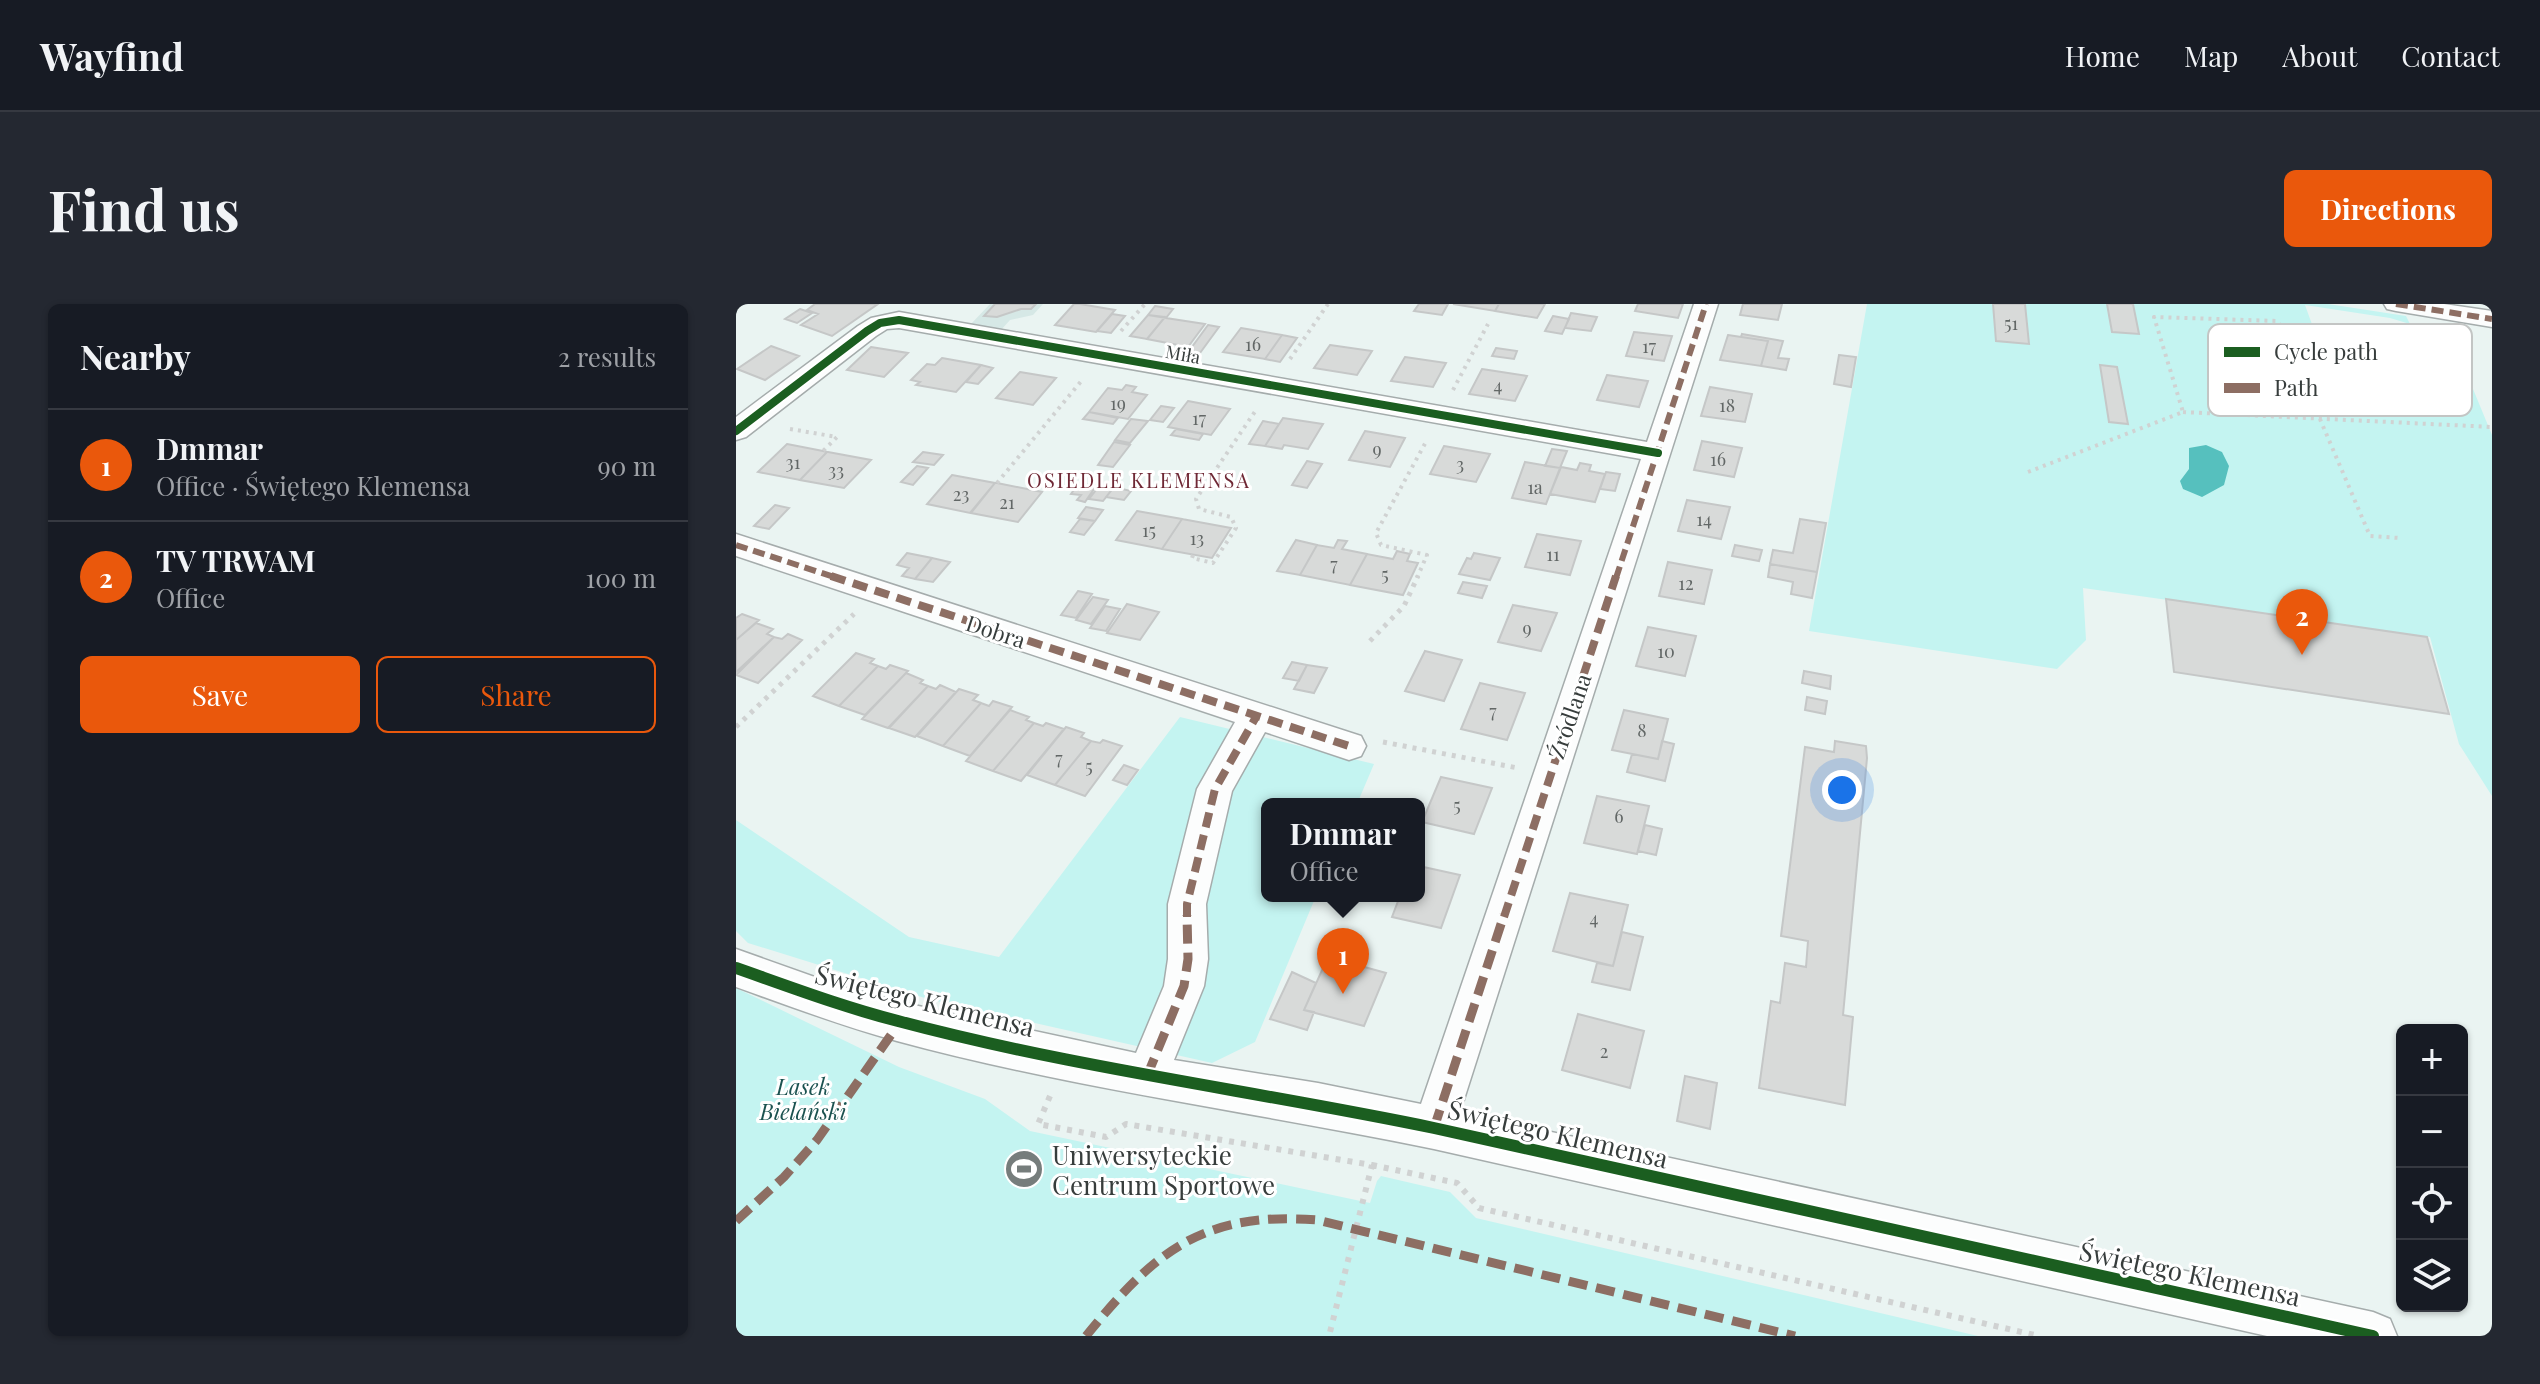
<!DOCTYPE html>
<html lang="en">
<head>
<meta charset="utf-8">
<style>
	body { margin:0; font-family:"Playfair Display",serif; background:#242831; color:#f1f3f6 }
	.controls { position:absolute; right:24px; bottom:24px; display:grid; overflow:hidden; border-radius:12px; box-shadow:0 2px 6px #0004 }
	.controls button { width:72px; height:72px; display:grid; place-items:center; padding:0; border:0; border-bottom:2px solid #363941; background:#171b24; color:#f1f3f6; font:40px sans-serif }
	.you { position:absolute; left:1106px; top:486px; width:28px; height:28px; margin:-20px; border:6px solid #fff; border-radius:50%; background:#1a73e8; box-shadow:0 0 0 12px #1a73e833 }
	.badge { display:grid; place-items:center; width:52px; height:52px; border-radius:50%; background:#ea580c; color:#fff; font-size:26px; font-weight:700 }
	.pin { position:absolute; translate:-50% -66px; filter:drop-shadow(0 2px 4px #0008) }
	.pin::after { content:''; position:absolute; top:42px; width:28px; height:24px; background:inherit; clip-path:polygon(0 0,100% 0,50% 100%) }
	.popup { position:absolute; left:525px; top:494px; width:164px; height:104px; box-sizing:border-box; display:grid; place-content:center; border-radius:12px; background:#171b24; filter:drop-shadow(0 2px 6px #0005); font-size:26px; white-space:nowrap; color:#9ea1a6 }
	.popup b { font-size:30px; color:#f1f3f6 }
	.popup::after { content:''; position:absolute; left:50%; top:100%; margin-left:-16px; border:16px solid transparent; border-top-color:#171b24 }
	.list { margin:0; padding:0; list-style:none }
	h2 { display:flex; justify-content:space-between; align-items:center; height:104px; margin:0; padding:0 32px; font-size:34px }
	h2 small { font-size:26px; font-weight:400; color:#9ea1a6 }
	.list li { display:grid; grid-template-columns:52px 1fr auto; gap:24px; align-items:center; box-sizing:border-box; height:112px; padding:0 32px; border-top:2px solid #363941 }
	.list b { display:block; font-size:30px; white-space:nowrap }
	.list p { margin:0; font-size:26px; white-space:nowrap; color:#9ea1a6 }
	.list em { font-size:26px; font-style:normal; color:#9ea1a6 }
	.actions { display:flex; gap:16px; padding:24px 32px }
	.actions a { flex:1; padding:18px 0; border:2px solid #ea580c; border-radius:12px; text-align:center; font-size:28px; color:#ea580c }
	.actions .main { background:#ea580c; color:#fff }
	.icon { flex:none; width:44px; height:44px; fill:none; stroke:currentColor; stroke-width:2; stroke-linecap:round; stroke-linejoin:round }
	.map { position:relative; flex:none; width:1756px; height:1032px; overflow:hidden; border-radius:12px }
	header { display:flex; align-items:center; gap:48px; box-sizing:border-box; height:112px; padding:0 40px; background:#171b24; border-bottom:2px solid #363941 }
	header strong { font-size:38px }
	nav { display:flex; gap:44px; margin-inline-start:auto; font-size:28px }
	.intro { display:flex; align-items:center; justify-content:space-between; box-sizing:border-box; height:192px; padding:0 48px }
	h1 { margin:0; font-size:56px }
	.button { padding:20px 36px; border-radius:12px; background:#ea580c; color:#fff; font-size:28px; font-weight:700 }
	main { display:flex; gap:48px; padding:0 48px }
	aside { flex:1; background:#171b24; border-radius:12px; box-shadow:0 2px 6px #0004 }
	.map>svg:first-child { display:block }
</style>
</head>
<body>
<header>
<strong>Wayfind</strong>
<nav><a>Home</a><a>Map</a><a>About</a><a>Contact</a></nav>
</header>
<div class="intro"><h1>Find us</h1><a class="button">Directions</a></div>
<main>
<aside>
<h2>Nearby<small>2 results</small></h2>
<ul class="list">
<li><span class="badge">1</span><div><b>Dmmar</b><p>Office · Świętego Klemensa</p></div><em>90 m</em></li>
<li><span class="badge">2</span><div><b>TV TRWAM</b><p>Office</p></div><em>100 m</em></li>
</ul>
<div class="actions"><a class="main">Save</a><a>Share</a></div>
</aside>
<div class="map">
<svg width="1756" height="1032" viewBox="0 0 1756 1032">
	<rect width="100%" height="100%" fill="#eaf4f2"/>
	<path fill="#d6e8e6" d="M254 0H307L297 11 274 16 265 26 234 21Z"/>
	<path fill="#c4f4f1" d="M1131 0H1592L1670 12 1674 20 1654 14 1569 1 1594 70 1731 82 1737 85 1756 131V492L1723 440 1694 333 1347 284 1350 336 1321 365 1073 327Z
		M444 413 638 460 621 500H531V592H580L519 738 476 759 192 695 12 639 0 627V516L173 633 263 653Z
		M0 684 163 763 249 795 294 827 634 899 641 877 645 872 714 888 740 914 1242 1032H0Z"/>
	<path fill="#56c0be" d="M1470 141 1486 148 1493 162 1488 181 1466 193 1447 185 1444 177 1453 165V144Z"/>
	<path fill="#d8dad9" stroke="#c5c7c7" stroke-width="2" d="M79 0H142L96 32 65 21 82 10 71 6Z
		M259 0H300L295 5H285L261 13 248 12Z
		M338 0H344L379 6 360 28 319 21Z
		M683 0H712L706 11 678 7Z
		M717 0H763L759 7Z
		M763 0H809L801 14 759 7Z
		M902 0H947L942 14 899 7Z
		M1007 0H1046L1042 16 1004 11Z
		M1257 0H1289L1293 40 1260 37Z
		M1371 0H1397L1403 30 1376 28Z
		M419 2 437 5 430 14 412 11Z
		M64 5 76 9 61 19 49 15Z
		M835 9 861 13 855 27 829 24Z
		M376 10 389 12 375 29 361 27Z
		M412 11 429 13 411 35 394 32Z
		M817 12 833 15 826 30 809 27Z
		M429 13 430 14 469 20 452 43 411 35Z
		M472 21 483 23 464 49 453 47Z
		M1594 23 1610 25 1612 32 1663 36 1660 29 1690 32 1704 64 1606 56Z
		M505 24 546 31 529 55 487 48Z
		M898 28 936 32 928 57 890 52Z
		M1006 30 1047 37 1042 54 1053 55 1050 66 1025 62 1032 37 1005 33Z
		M546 31 561 34 544 58 529 55Z
		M992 31 1032 37 1025 62 984 56Z
		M594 41 636 47 621 71 578 64Z
		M35 42 63 52 29 76 1 65Z
		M135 43 172 49 148 73 111 66Z
		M760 44 781 47 778 55 756 52Z
		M1103 51 1120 53 1115 83 1098 80Z
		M669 53 710 59 697 83 655 77Z
		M206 54 245 61 220 88 180 81 184 78 175 76 191 60 199 61Z
		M245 61 257 64 242 80 230 78Z
		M1364 61 1381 63 1392 120 1373 118Z
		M746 65 791 72 779 97 733 90Z
		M284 68 320 74 297 101 260 94Z
		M871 71 912 77 903 103 861 96Z
		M390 81 400 83 396 88 411 91 392 115 353 108 372 84 386 86Z
		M974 83 1016 90 1009 118 965 112Z
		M452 97 494 105 475 131 432 123Z
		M425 102 438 104 427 118 414 116Z
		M353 108 382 114 377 120 347 115Z
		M547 114 587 120 572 145 548 141 546 145 529 142Z
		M395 115 412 117 394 139 379 136Z
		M527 117 543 120 529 142 513 140Z
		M440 125 467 130 463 136 435 131Z
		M629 127 669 134 654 163 613 156Z
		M966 137 1006 144 998 173 958 166Z
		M378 138 394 141 377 163 362 161Z
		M51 140 87 147 91 148 64 176 22 168Z
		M708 142 754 150 740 178 694 170Z
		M816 145 831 147 824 164 809 162Z
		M91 148H92L135 156 108 184 64 176Z
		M187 148 207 151 198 161 177 158Z
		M571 157 586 160 571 184 556 181Z
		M789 158 824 164 810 200 776 194Z
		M844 159 855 161 853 167 869 170 859 198 814 190 825 163 841 166Z
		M181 162 192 164 177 181 165 178Z
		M870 168 884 170 879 187 864 185Z
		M216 171 259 179 234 209 191 200Z
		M259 179H261L306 188 282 218 235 209Z
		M343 179 360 182 349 198 341 196 345 191 335 190Z
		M364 181 378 183 367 197 353 195Z
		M378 183 395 187 388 196 370 193Z
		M951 196 994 203 985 235 942 227Z
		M39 201 53 204 33 225 18 222Z
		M350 203 367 206 359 217 342 214Z
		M401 207 446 215 426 245 380 236Z
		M344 215 359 217 348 231 334 228Z
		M446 215 495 224 476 254 426 245Z
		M1064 215 1090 219 1081 268 1034 260 1037 246 1057 249Z
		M801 230 845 237 834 271 789 263Z
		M560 236 581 241 564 271 541 267Z
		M602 236 611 237 606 245 631 250 614 281 564 271 581 241 598 244Z
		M999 241 1026 246 1023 257 996 252Z
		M661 247 674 250 671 257 682 259 667 291 614 281 631 250 657 255Z
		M171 249 196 254 179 275 166 272 173 264 161 261Z
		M738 249 764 254 754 276 723 270 731 254 735 255Z
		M196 254 214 258 197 278 179 275Z
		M932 258 976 266 968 300 923 292Z
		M1034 260 1081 268 1076 294 1055 290 1057 278 1032 273Z
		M727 278 751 282 746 294 722 289Z
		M342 287 356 290 340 314 325 311Z
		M357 293 372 296 355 320 340 316Z
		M1430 295 1691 333 1713 410 1438 368Z
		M391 300 423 308 404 336 371 329Z
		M777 301 821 309 805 347 762 338Z
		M369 302 384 305 370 327 354 324Z
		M6 310 23 316 0 336V314Z
		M20 319 37 325 31 330 38 333 0 368V336Z
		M912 323 960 332 949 372 900 362Z
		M52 330 66 336 22 379 0 371 38 333 46 335Z
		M689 347 726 356 708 397 669 387Z
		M120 349 138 355 134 359 142 362 103 402 77 392Z
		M556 358 571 361 563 377 547 374Z
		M154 361 172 367 129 411 103 402 142 362 150 365Z
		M571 361 591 364 578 389 558 385Z
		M1068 367 1095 372 1094 385 1066 379Z
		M170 369 187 376 184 379 192 382 152 424 126 415Z
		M744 379 789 389 771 436 725 425Z
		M204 381 220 388 179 433 153 424 192 382 200 385Z
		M223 385 242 391 237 396 245 399 207 442 181 432Z
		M1071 393 1091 397 1089 410 1069 406Z
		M257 397 276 403 234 452 207 442 245 399 253 402Z
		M274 406 293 413 290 416 298 419 257 467 230 457Z
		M888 406 932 415 922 455 876 446Z
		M298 419 307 422 310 419 328 425 285 477 257 467Z
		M330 423 348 429 345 433 355 437 319 481 291 471Z
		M367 436 386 442 349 492 319 481 355 437 364 439Z
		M926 437 938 440 929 477 891 468 896 450 922 455Z
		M1099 437 1130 442 1131 454 1107 711 1117 713 1109 801 1023 784 1035 697 1044 699 1049 659 1070 663 1072 637 1045 632 1069 443 1098 448Z
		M388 461 402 466 391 481 377 476Z
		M705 473 756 484 738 530 686 518Z
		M861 492 913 502 901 550 848 539Z
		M909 521 926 525 920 551 902 547Z
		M683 562 724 571 705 624 656 613 664 592H683Z
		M834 589 892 601 877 662 817 647Z
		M886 628 907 633 894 686 856 678 861 659 877 662Z
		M592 653 650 669 628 722 568 706Z
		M556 668 580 679 568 706 578 708 571 726 534 715Z
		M842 710 908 727 894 784 826 766Z
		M949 772 981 779 974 825 941 817Z"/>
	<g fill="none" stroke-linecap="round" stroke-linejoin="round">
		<defs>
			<path id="street" d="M958 0H982L724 808 1637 1008 1654 1015 1661 1032H1531L698 845C520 808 338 785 161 737 106 722 53 702 0 683V645L104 682 164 698 400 749 428 682 432 655V600L461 485 499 418 0 252V230L625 432 630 442 625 452 613 456 529 428 496 487 470 600 472 655 468 682 438 756 582 779 685 800 905 155 163 24 151 25 140 32 10 133 0 136V113L122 22 135 14 163 8 911 138Z
				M1648 0H1708L1756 7V23L1660 7 1651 5Z"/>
		</defs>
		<use href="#street" stroke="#a5acac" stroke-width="3"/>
		<path stroke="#d0d2d2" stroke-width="4" stroke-dasharray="3 5" stroke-linecap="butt" d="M385 27 409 0
			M554 55 592 0
			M717 86 752 20
			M1447 108 1756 123
			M54 125 101 133 87 147
			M1292 168 1447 108 1418 13 1542 17 1634 232 1664 234
			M261 179 347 75
			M457 251 456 254 477 259 500 224 495 213 463 205 460 195 520 106
			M681 274 691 251 645 241 640 229 691 136"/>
		<path stroke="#d0d2d2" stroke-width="5" stroke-dasharray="4 6" stroke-linecap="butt" d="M634 337 668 302 682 272
			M0 423 118 310
			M647 438 782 464"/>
		<path stroke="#d0d2d2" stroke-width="6" stroke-dasharray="5 7" stroke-linecap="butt" d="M314 792 302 820 370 833 390 820 636 861 593 1032
			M636 861 721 879 743 904 1303 1032"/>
		<use href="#street" fill="#fcfdfd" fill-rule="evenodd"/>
		<path stroke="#8d6e63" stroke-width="6" stroke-dasharray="12 6" stroke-linecap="butt" d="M1660 0 1756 15
			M0 241 101 274
			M880 274 970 0"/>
		<path stroke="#8d6e63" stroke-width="8" stroke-dasharray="15 8" stroke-linecap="butt" d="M95 272 613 442
			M451 613V600L479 485 520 413
			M768 613 880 272"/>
		<path stroke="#8d6e63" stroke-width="9" stroke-dasharray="19 9" stroke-linecap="butt" d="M411 772 448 682 452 655 451 611
			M698 824 768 611
			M0 917 48 873 81 836 164 718
			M350 1032C419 947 467 907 581 916L1059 1032"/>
		<defs>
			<path id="cycleway-far1" d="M0 127 131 27 144 19 163 16 922 149"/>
			<path id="cycleway" d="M0 664C54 683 107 703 162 717 338 764 520 787 698 824L1637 1032"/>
		</defs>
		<use href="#cycleway-far1" stroke="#fff" stroke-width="12"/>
		<use href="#cycleway" stroke="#fff" stroke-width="17"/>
		<use href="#cycleway-far1" stroke="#1b5e20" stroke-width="8"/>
		<use href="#cycleway" stroke="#1b5e20" stroke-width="12"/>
	</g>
	<defs>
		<symbol id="stadium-disc" viewBox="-11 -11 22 22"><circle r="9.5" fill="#767d7c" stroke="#fff"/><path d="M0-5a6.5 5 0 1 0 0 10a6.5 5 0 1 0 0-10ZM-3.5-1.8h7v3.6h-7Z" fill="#fff"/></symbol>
	</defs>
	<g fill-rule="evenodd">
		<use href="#stadium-disc" x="266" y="843" width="44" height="44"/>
	</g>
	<g text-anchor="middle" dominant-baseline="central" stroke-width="6" stroke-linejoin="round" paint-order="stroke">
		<g font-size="18" fill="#626766">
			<text x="1275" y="19">51</text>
			<text x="517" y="40">16</text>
			<text x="913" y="42">17</text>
			<text x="762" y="81">4</text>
			<text x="382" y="99">19</text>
			<text x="991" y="101">18</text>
			<text x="463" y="114">17</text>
			<text x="641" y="145">9</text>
			<text x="982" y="155">16</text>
			<text x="57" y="158">31</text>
			<text x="724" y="160">3</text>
			<text x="100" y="166">33</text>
			<text x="799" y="183">1a</text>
			<text x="225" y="190">23</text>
			<text x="271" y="198">21</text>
			<text x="968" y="215">14</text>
			<text x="413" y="226">15</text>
			<text x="461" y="234">13</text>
			<text x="817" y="250">11</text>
			<text x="598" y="260">7</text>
			<text x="649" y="270">5</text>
			<text x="950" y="279">12</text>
			<text x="791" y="324">9</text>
			<text x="930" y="347">10</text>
			<text x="757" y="407">7</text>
			<text x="906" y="426">8</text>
			<text x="323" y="454">7</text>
			<text x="353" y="462">5</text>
			<text x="721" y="501">5</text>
			<text x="883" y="512">6</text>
			<text x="858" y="614">4</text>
			<text x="868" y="747">2</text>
		</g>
		<g font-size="18" fill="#373d3c" stroke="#fff">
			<text transform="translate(447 50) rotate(10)">Miła</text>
		</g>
		<g font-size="20" letter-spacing="2" fill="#6f2835" stroke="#fff">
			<text x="403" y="175">OSIEDLE KLEMENSA</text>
		</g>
		<g font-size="22" fill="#373d3c" stroke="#fff">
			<text transform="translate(260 327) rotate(18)">Dobra</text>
			<text transform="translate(833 412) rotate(-71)">Źródlana</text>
		</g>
		<g font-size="22" font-style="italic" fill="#1b5250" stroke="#fff">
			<text x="67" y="782">Lasek<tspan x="67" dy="25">Bielański</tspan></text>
		</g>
		<g font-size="26" fill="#373d3c" stroke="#fff">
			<text transform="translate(189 696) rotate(14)">Świętego Klemensa</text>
			<text transform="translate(822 829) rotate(13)">Świętego Klemensa</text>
			<text transform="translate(1454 969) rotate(12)">Świętego Klemensa</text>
		</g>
		<g font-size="26" fill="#373d3c" stroke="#fff" text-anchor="start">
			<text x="316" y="850">Uniwersyteckie<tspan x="316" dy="30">Centrum Sportowe</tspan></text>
		</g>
	</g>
	<rect x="1472" y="20" width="264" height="92" rx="12" fill="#fff" stroke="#c3c5c4" stroke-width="2"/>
	<rect x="1488" y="43" width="36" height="10" fill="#1b5e20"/>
	<rect x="1488" y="79" width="36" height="10" fill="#8d6e63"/>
	<g font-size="22" fill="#373d3c">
		<text x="1538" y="56">Cycle path</text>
		<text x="1538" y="92">Path</text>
	</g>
</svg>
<div class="controls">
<button>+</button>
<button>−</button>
<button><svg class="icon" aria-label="locate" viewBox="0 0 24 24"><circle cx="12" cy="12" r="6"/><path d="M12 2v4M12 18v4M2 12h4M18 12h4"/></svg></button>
<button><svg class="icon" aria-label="layers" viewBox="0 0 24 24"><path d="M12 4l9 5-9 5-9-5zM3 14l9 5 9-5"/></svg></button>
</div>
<div class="you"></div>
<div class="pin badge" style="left:607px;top:690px">1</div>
<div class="popup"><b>Dmmar</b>Office</div>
<div class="pin badge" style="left:1566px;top:351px">2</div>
</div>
</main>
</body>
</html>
